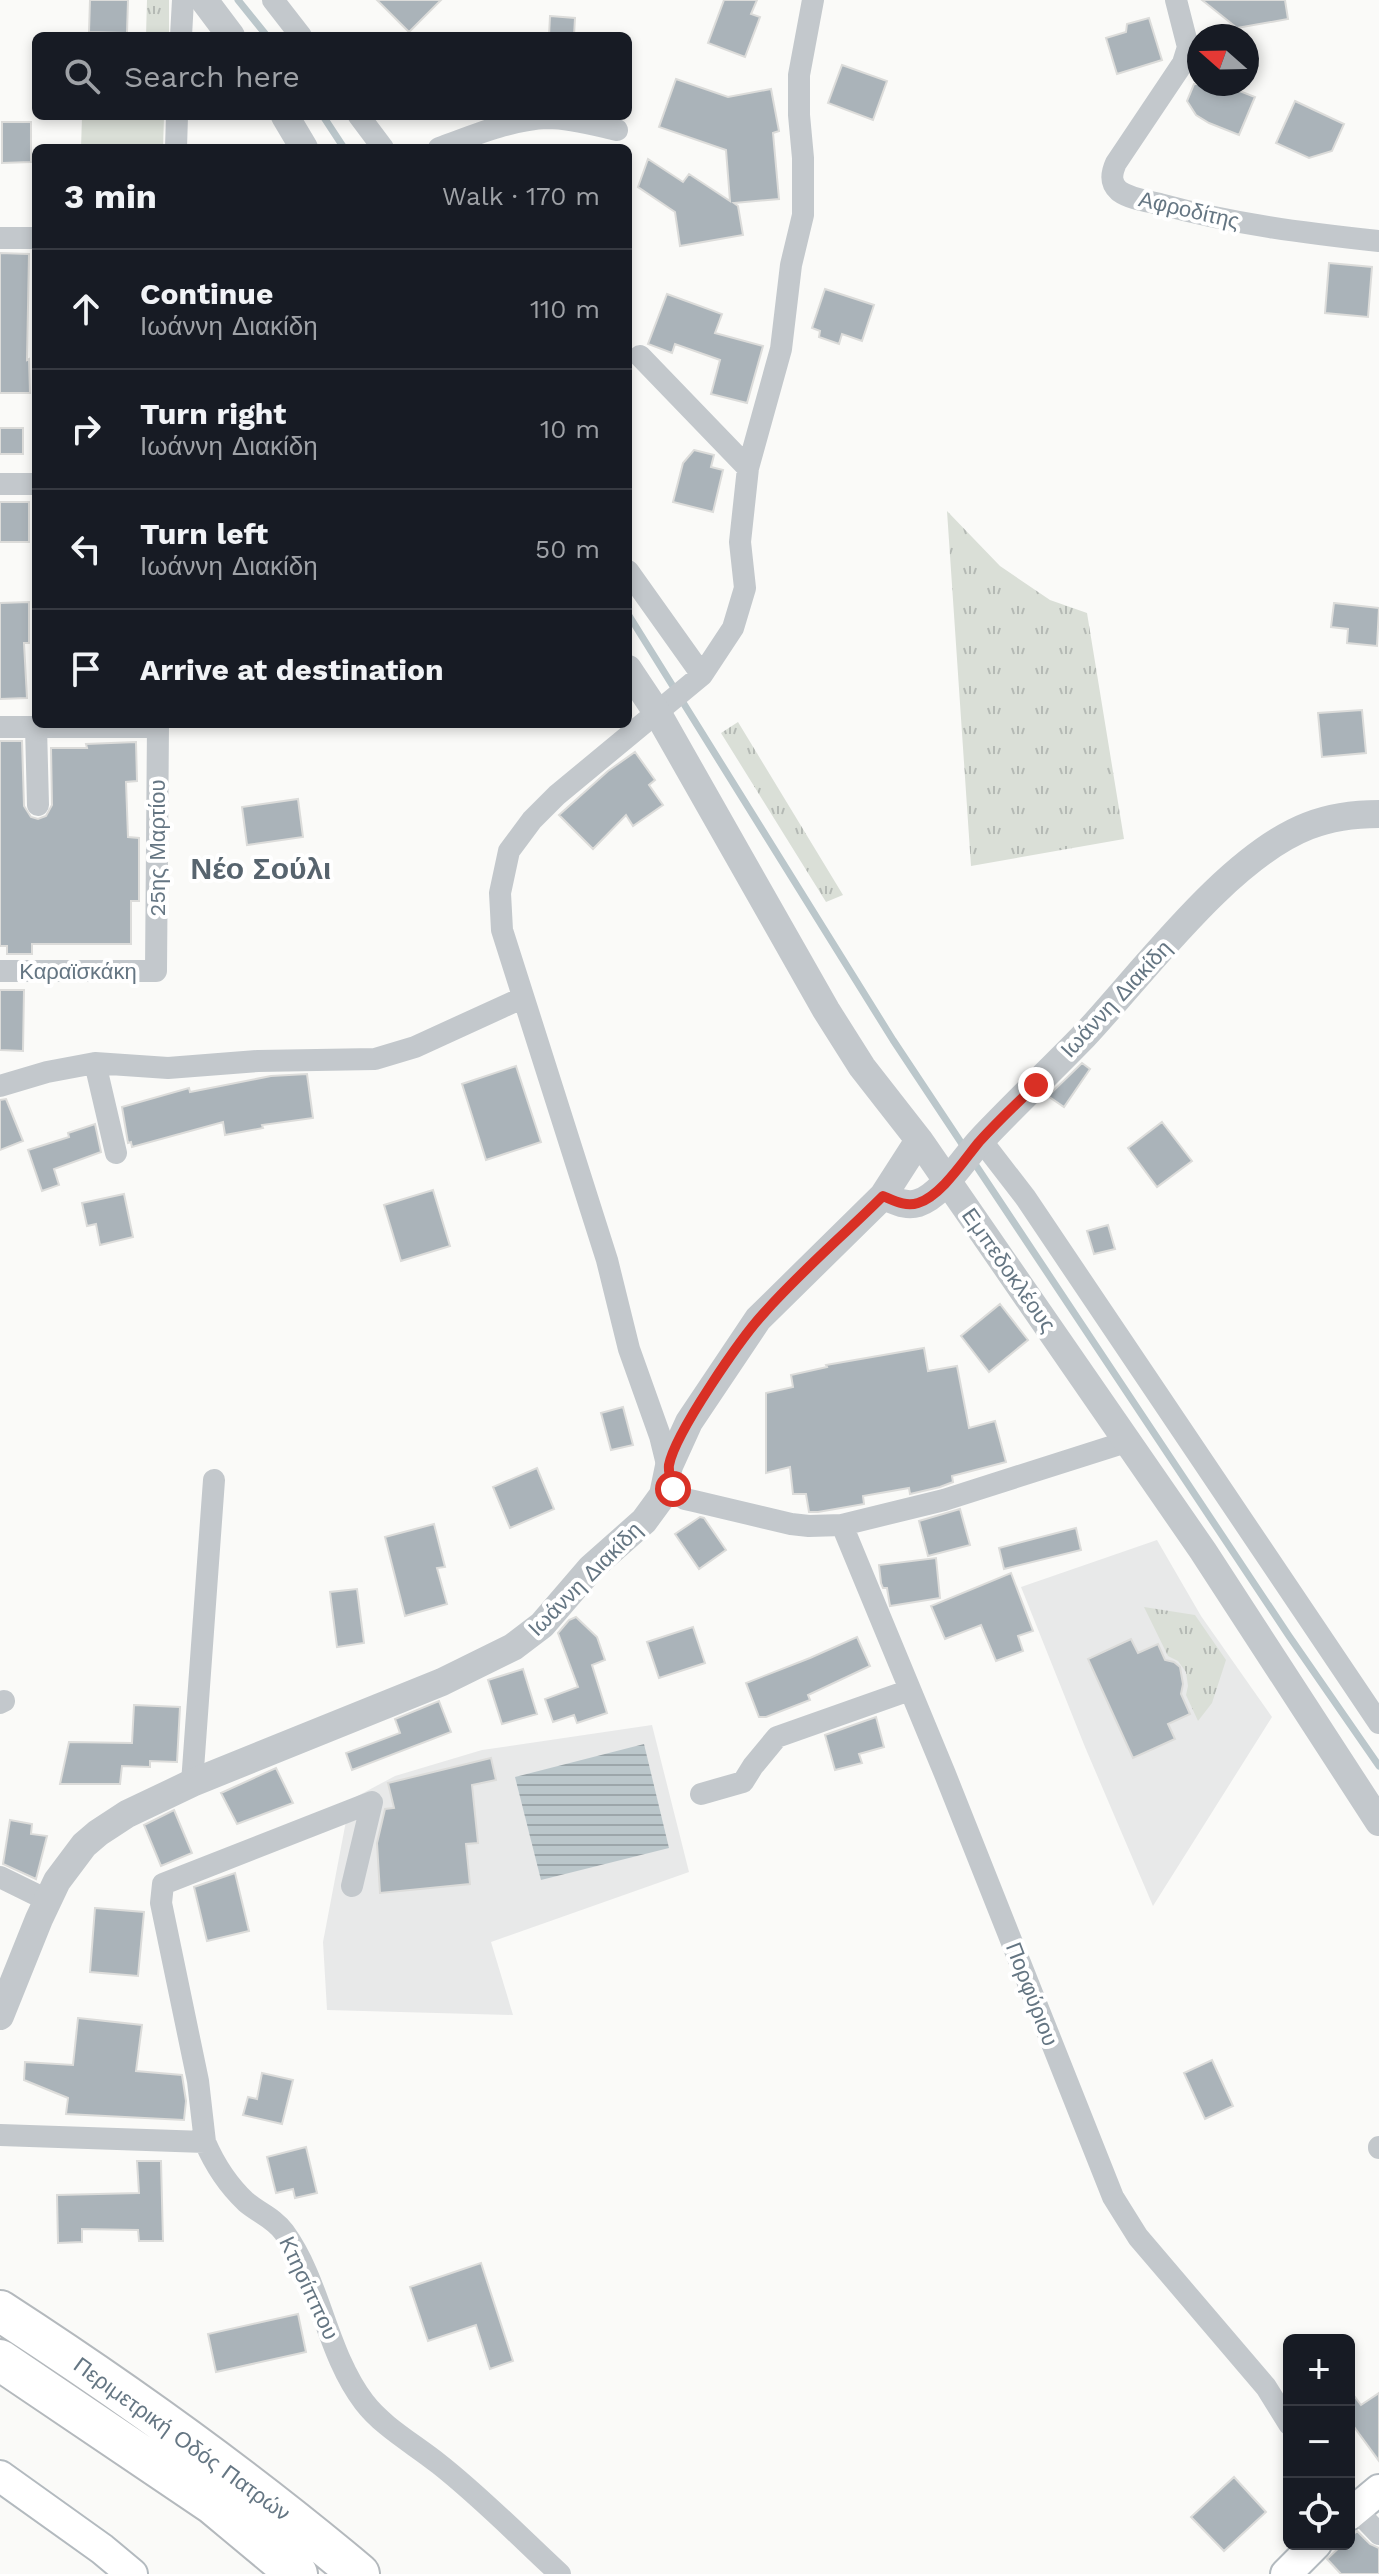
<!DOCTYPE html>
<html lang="en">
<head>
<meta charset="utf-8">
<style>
	body { margin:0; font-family:"Work Sans",sans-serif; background:#20242c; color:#f1f3f6 }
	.controls { position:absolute; right:24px; bottom:24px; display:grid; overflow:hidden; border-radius:12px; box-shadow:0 4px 12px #0003 }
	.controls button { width:72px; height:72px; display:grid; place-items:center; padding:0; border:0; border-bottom:2px solid #363941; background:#171b24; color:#f1f3f6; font:40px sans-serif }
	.compass { position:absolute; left:1187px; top:24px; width:72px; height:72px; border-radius:50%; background:#171b24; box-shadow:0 4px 12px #0003; rotate:290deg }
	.stop { position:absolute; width:24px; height:24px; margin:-18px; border:6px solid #d93025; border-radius:50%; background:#fff }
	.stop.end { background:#d93025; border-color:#fff; box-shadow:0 2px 8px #0008 }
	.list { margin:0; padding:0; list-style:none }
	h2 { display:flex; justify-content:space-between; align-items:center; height:104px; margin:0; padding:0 32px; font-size:34px }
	h2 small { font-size:26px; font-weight:400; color:#9ea1a6 }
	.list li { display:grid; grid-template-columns:52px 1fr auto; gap:24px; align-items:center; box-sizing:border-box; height:120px; padding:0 32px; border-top:2px solid #363941 }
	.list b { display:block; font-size:30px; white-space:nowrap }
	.list p { margin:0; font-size:26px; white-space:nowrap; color:#9ea1a6 }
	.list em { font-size:26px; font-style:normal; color:#9ea1a6 }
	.icon { flex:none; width:44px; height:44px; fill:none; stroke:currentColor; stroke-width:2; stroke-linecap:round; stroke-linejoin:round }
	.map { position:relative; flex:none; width:1379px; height:2574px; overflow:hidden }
	.search { position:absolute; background:#171b24; box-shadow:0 4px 12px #0003; left:32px; top:32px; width:600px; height:88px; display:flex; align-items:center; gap:20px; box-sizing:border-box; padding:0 28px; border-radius:12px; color:#9ea1a6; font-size:30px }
	.panel { position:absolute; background:#171b24; box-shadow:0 4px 12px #0003; left:32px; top:144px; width:600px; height:584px; border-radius:12px }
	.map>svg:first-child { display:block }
</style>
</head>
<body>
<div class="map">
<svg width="1379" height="2574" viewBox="0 0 1379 2574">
	<defs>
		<pattern id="grass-tufts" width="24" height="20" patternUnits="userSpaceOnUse" patternTransform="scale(2)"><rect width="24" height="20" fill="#dadfd7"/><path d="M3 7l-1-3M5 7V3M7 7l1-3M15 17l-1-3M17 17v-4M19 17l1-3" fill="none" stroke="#b4b9b4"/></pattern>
		<pattern id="water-rules" width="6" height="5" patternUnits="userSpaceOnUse" patternTransform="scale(2)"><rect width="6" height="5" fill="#bbc7cb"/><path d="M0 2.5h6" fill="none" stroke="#9ca6aa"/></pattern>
	</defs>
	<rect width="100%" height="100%" fill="#fafaf8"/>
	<path fill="#e8e9e9" d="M1157 1540 1201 1616 1272 1717 1153 1906 1085 1747 1021 1587Z
		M652 1725 689 1872 491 1942 513 2015 327 2010 323 1942 350 1800 395 1776 482 1750Z"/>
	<path fill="url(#grass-tufts)" d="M147 0H169V36H146Z
		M947 511 1000 566 1050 600 1087 613 1124 839 971 866Z
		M738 722 843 895 826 902 721 733Z
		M1144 1607 1195 1615 1226 1660 1212 1703 1198 1721 1186 1695 1188 1686 1186 1672 1178 1661 1168 1656Z"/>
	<path fill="#dadfd7" d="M82 116H164L163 148H81Z"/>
	<path fill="url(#water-rules)" d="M644 1744 669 1848 541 1880 515 1777Z"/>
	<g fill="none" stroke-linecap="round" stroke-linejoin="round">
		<path stroke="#bbc7cb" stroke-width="7" d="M238 0 267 36
			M323 116 344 148
			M628 614 893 1040 966 1150
			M973 1161 1289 1636 1379 1766"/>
	</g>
	<path fill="#aab3b9" stroke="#dcdcda" stroke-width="2" d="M90 0H128L127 33 89 32Z
		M377 0H441L409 32Z
		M724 0H757L751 14 760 17 745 57 708 43Z
		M1202 0H1285L1288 19 1237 28Z
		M550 16 575 18 574 36H549Z
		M1149 18 1162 60 1117 74 1106 38 1126 32 1127 24Z
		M842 65 887 81 873 120 828 103Z
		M676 79 728 97 771 89 779 131 773 133 779 199 734 203 738 206 743 235 680 246 675 212 638 187 648 159 683 182 689 174 730 201 726 150 659 127Z
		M1194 84H1222L1255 97 1239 135 1209 123 1196 115 1187 101Z
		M1295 101 1344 124 1332 151 1309 158 1276 143Z
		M2 122H31V162L2 163Z
		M0 253 29 254 27 360 29 359 30 393H0Z
		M1329 263 1372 267 1368 317 1325 313Z
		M825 289 874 305 862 341 842 334 839 344 819 337 820 331 812 328Z
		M667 294 722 314 715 333 763 346 747 403 711 394 720 360 675 344 672 353 648 344Z
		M0 428H23V454H0Z
		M694 450 714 455 711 467 723 470 713 512 673 502 683 463Z
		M0 502H29V542H0Z
		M29 602V643H24L27 698 0 699V603Z
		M1334 603 1379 608 1377 646 1347 643 1348 629 1331 627Z
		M1362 710 1366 753 1322 757 1318 713Z
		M0 741H22L24 806 31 817 38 819 46 816 52 805 51 748H87L86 744 136 742 137 781 126 782 128 837 139 838V901H131V944H32V954H7V946H0Z
		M635 752 655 780 649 785 663 805 633 826 626 815 593 849 559 815 608 771Z
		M298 799 303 837 247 845 242 807Z
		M0 990H24L23 1051 0 1050Z
		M1082 1063 1090 1069 1064 1107 1048 1096Z
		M516 1066 541 1142 486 1160 462 1084Z
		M307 1074 313 1118 262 1125 263 1128 225 1135 223 1122 132 1147 131 1142 128 1143 122 1107 189 1088 190 1092 271 1076Z
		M6 1099 23 1141 0 1150V1100Z
		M1162 1122 1192 1161 1157 1187 1128 1148Z
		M95 1124 101 1152 54 1169 59 1185 42 1191 28 1150 69 1137 68 1133Z
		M433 1190 450 1246 401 1261 384 1205Z
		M124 1194 133 1237 100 1245 96 1224 87 1226 82 1203Z
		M1108 1225 1115 1249 1094 1254 1087 1231Z
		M1000 1304 1028 1340 989 1372 961 1336Z
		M924 1348 928 1371 957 1366 969 1428 995 1421 1006 1462 952 1476 953 1482 940 1487 910 1494 909 1488 863 1496 864 1504 818 1512H809L806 1494H793L790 1467 766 1473V1393L793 1387 791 1375 827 1367 826 1365Z
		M623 1407 633 1445 611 1450 601 1413Z
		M537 1468 554 1509 510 1528 493 1487Z
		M960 1509 970 1545 928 1556 919 1521Z
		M700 1517 704 1518 726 1550 699 1569 675 1534Z
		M434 1524 445 1567 437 1568 447 1604 405 1616 385 1537Z
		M1076 1528 1081 1550 1004 1569 999 1548Z
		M936 1558 940 1598 890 1606 887 1588H883L881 1583 879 1565Z
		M1011 1573 1033 1631 1018 1636 1023 1651 996 1661 981 1625 945 1639 931 1606Z
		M357 1589 364 1643 337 1647 330 1592Z
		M576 1617 597 1637 605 1660 592 1665 607 1713 577 1723 574 1715 553 1722 545 1699 578 1687 558 1633 569 1620Z
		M693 1627 705 1663 659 1678 647 1642Z
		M857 1637 870 1666 808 1695 810 1700 766 1717H759L746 1683 810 1658Z
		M1131 1639 1138 1653 1158 1644 1165 1660 1174 1662 1180 1667 1183 1684 1181 1694 1190 1714 1168 1724 1175 1739 1133 1758 1088 1659Z
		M523 1669 537 1714 502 1724 488 1680Z
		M439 1701 451 1732 352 1770 346 1753 400 1733 395 1719Z
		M134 1705 180 1707 177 1762 150 1761V1767L122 1766 120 1784H60L69 1742 132 1743Z
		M876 1717 884 1747 859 1754 862 1763 835 1770 825 1735Z
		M491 1758 496 1780 472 1785 478 1843 466 1844 470 1884 380 1893 377 1843 385 1809 394 1808 388 1783Z
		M276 1768 293 1803 237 1824 221 1793Z
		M174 1810 192 1853 161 1866 144 1825Z
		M10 1820 32 1824 31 1834 47 1836 36 1879 3 1864Z
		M235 1873 249 1931 207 1941 194 1887Z
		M95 1908 144 1912 138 1976 90 1972Z
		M78 2018 142 2025 136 2071 182 2075 186 2101 184 2120 66 2114 68 2098 24 2080 25 2062 73 2065Z
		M1212 2060 1233 2106 1205 2119 1184 2073Z
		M262 2073 293 2080 282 2124 243 2115 248 2097 257 2099Z
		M306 2147 317 2193 295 2198 293 2189 276 2193 267 2157Z
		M137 2161H161L163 2241H139L138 2230 82 2229V2242L58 2243 57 2195 139 2193Z
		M481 2263 513 2361 490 2369 476 2325 428 2341 410 2287Z
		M298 2314 306 2352 216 2372 208 2334Z
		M1349 2389 1361 2405 1379 2393V2461L1349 2420Z
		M1234 2477 1266 2512 1224 2551 1191 2517Z
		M1357 2531 1370 2544 1379 2548V2574H1341L1327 2559 1343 2544H1349V2538Z"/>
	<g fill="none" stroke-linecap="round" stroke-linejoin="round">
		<defs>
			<path id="secondary" d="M0 2476 102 2549 132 2574
				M1349 2515 1379 2490
				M1286 2574 1316 2544"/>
			<path id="motorway" d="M0 2311C125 2392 245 2478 359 2574
				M0 2360 213 2504 297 2574"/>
		</defs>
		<use href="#secondary" stroke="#b3babf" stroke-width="34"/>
		<use href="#motorway" stroke="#b4b9bd" stroke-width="44"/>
		<path stroke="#c3c8cc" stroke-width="22" d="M273 0 301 36
			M813 0 799 75V115L803 158V215L791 265 781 349 748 468 740 542 745 588 733 628 702 675 557 795 532 820 509 851 500 893 502 930 607 1260 629 1349 660 1436 673 1489 685 1499 694 1501 791 1524 809 1526 842 1525 944 1500 1126 1442
			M1176 0 1188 47 1183 63 1116 163C1111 174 1110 183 1119 191 1130 199 1147 201 1160 204 1233 224 1304 233 1379 241
			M181 36 183 0
			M359 116 383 148
			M176 148 177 116
			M439 148C473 136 511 119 548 118 571 118 595 125 617 130
			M0 238H36
			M640 356 748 468
			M0 484H36
			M628 571 702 675
			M0 727H158
			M36 727 38 805
			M0 971H156L158 724
			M95 1063 116 1153
			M0 1086 47 1072 95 1063 168 1068 258 1061 375 1059 415 1047 522 998
			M981 1140 1025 1197 1379 1723
			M842 1525 945 1774 1113 2197 1138 2237 1266 2387 1289 2424
			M0 1703 4 1701
			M192 1783 214 1480
			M701 1794 743 1782 753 1766 777 1737 910 1690
			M0 1877 47 1900
			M0 2135 205 2142C214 2163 229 2186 246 2202 259 2213 274 2218 284 2232 321 2283 326 2352 364 2402 383 2427 414 2444 439 2464 481 2497 520 2537 560 2574
			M205 2142 198 2081 161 1903 163 1884 372 1802 352 1886
			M1379 2147V2148
			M1356 2510 1379 2534"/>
		<path stroke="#c3c8cc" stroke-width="28" d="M204 0 231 36
			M285 116 304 148
			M628 669 658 714 826 1010 862 1067 919 1140 1203 1551 1379 1822
			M883 1196 919 1140
			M0 2016 39 1919 57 1881 84 1845 98 1833 127 1814 192 1783 442 1682 513 1647 542 1625 591 1568 644 1521 655 1506 663 1495 669 1466 689 1422 758 1319 883 1196C895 1200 905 1207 918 1203 941 1196 965 1157 981 1140 1015 1104 1050 1071 1084 1036 1143 973 1228 857 1308 826 1331 817 1354 814 1379 814"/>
		<use href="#secondary" stroke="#fff" stroke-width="30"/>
		<use href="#motorway" stroke="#fff" stroke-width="40"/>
	</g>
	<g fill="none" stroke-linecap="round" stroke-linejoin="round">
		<path stroke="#d93025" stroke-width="10" d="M673 1489C671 1481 668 1472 669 1465 675 1433 741 1338 764 1313 801 1271 844 1235 883 1196 895 1201 906 1207 918 1203 941 1196 964 1160 979 1142 997 1122 1017 1103 1036 1085"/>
	</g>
	<g text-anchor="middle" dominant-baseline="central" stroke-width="8" stroke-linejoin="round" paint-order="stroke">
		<g font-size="22" fill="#657683" stroke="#fff">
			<text transform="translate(1189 210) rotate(13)">Αφροδίτης</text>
			<text transform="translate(157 848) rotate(-90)">25ης Μαρτίου</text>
			<text x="78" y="971">Καραϊσκάκη</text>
			<text transform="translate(1116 999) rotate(-47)">Ιωάννη Διακίδη</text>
			<text transform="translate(1009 1270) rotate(55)">Εμπεδοκλέους</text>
			<text transform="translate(585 1579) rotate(-45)">Ιωάννη Διακίδη</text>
			<text transform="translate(1032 1994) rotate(69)">Πορφύριου</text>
			<text transform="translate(309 2288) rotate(65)">Κτησίππου</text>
			<text transform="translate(182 2439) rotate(36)">Περιμετρική Οδός Πατρών</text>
		</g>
		<g font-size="30" font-weight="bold" fill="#57646e" stroke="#fff">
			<text x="261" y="868">Νέο Σούλι</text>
		</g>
	</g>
</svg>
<div class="controls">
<button>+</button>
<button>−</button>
<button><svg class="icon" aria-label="locate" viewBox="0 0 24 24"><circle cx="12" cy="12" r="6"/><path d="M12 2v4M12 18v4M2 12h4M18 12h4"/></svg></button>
</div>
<svg class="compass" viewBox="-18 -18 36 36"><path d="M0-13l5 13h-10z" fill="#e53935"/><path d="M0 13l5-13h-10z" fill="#9ea1a6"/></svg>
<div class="stop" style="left:673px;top:1489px"></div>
<div class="stop end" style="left:1036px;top:1085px"></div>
<div class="search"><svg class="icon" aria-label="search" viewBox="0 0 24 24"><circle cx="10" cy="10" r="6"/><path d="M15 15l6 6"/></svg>Search here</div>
<section class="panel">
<h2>3 min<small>Walk · 170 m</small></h2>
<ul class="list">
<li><svg class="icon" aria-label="ahead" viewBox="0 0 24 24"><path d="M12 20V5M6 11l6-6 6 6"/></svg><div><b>Continue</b><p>Ιωάννη Διακίδη</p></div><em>110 m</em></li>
<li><svg class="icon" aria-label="right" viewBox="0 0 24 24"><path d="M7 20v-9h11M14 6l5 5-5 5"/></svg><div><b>Turn right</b><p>Ιωάννη Διακίδη</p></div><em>10 m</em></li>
<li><svg class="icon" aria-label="left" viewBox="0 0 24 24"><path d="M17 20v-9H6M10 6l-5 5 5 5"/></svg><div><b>Turn left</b><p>Ιωάννη Διακίδη</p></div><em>50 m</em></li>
<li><svg class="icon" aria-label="arrive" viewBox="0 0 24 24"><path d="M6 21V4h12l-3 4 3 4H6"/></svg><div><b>Arrive at destination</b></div></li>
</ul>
</section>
</div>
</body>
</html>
